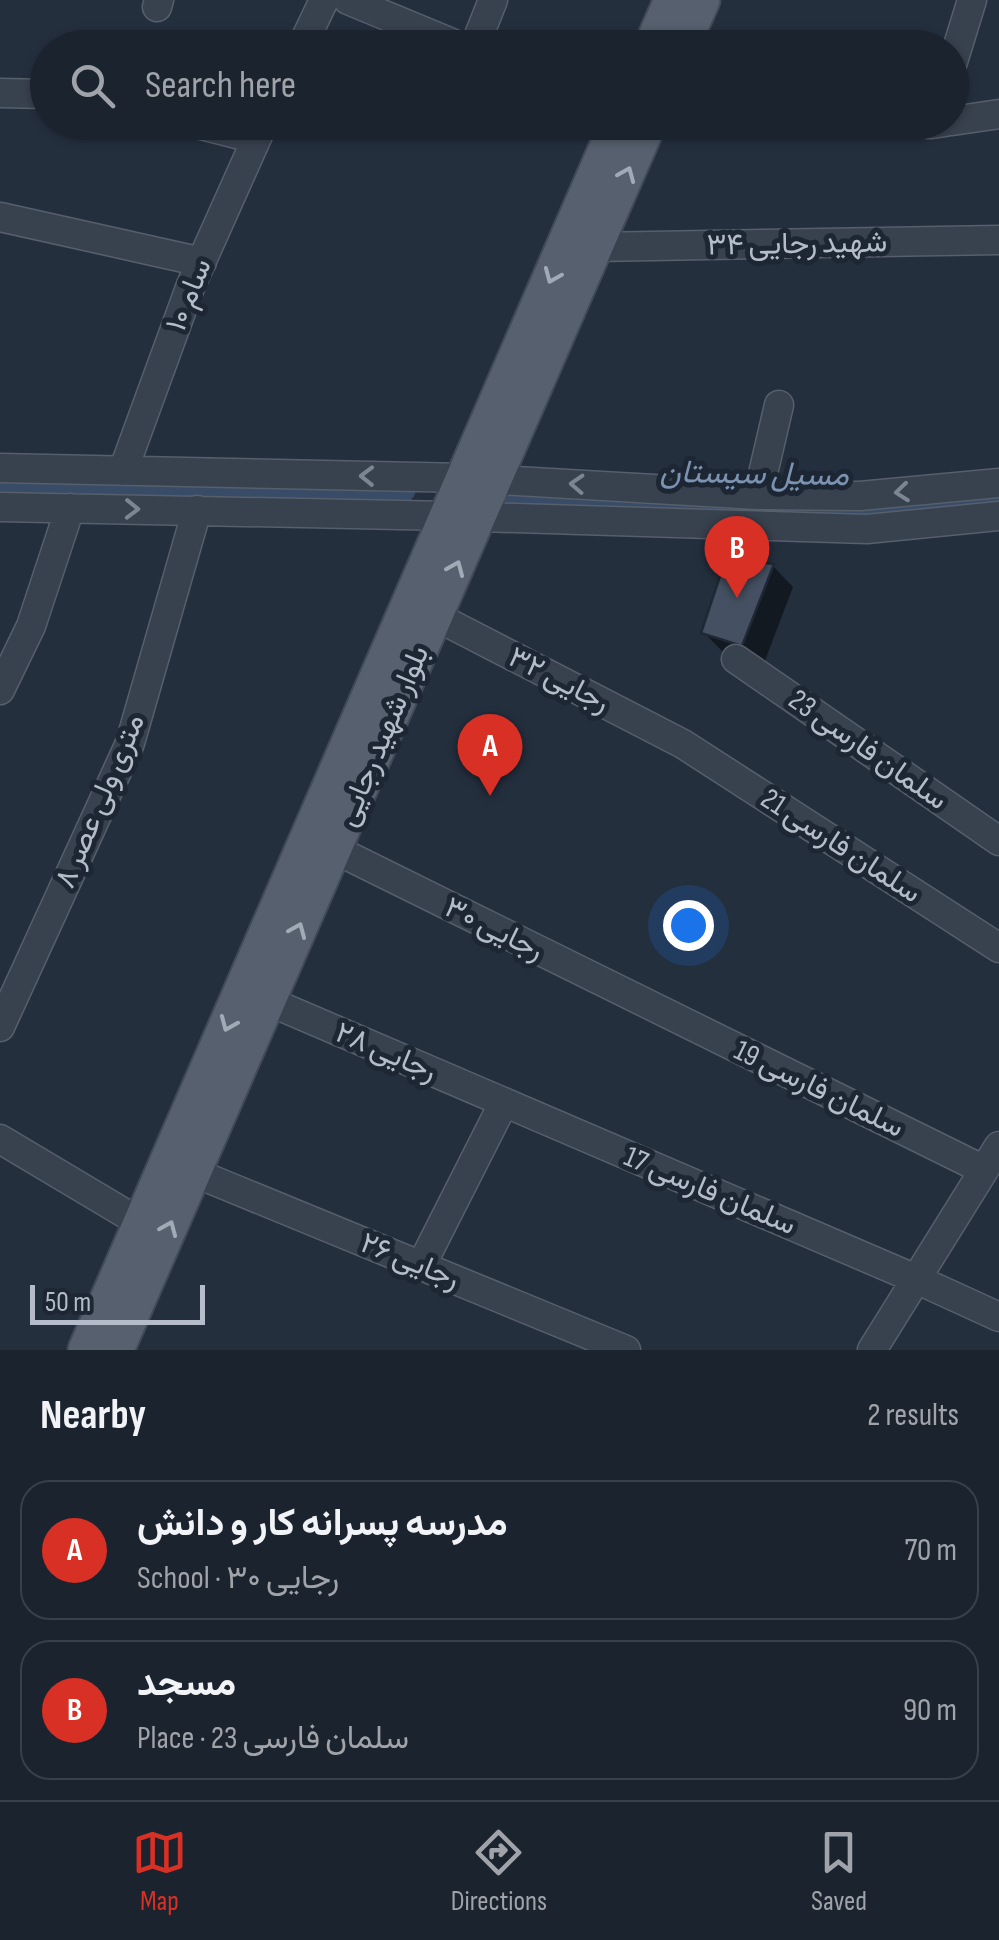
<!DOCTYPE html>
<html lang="en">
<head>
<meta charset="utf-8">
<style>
	body { margin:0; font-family:"Sofia Sans Condensed",Vazirmatn,sans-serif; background:#242b36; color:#f1f3f6 }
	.scale { position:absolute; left:30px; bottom:25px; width:175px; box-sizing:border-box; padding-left:10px; border:5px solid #b4bcc9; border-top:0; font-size:28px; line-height:35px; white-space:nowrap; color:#b4bcc9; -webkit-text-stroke:8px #1d2633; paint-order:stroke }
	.you { position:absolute; left:688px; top:925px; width:35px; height:35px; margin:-25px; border:8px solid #fff; border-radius:50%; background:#1a73e8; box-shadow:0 0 0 15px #1a73e833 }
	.badge { display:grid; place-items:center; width:65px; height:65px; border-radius:50%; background:#d93025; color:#fff; font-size:32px; font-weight:700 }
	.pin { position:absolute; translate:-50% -82px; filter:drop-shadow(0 2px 5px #0008) }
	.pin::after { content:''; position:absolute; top:52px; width:35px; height:30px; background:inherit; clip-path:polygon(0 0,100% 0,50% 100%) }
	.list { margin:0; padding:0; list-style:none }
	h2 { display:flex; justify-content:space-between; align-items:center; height:130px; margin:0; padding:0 40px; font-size:42px }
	h2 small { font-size:32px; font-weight:400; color:#a0a4aa }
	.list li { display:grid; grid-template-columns:65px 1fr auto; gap:30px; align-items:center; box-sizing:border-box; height:140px; margin:0 20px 20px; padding:0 20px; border:2px solid #39404a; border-radius:30px }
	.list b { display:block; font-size:38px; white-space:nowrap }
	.list p { margin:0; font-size:32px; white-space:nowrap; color:#a0a4aa }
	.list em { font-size:32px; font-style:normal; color:#a0a4aa }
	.icon { flex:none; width:55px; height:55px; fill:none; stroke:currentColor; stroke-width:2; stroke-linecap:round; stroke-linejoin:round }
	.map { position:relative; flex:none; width:999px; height:1350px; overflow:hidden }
	.search { position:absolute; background:#1b232e; box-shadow:0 2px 8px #0004; left:30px; right:30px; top:30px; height:110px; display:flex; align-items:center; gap:25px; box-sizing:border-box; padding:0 35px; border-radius:55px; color:#a0a4aa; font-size:38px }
	.sheet { height:450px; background:#1b232e }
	nav { display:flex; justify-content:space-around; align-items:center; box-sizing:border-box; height:140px; border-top:2px solid #39404a; background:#1b232e; font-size:28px; color:#a0a4aa }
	nav a { display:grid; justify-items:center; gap:5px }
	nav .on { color:#d93025 }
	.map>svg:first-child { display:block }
</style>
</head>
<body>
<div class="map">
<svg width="999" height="1350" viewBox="0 0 999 1350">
	<rect width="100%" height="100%" fill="#242f3e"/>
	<path fill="#0007" d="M773 566 793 587 763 666 724 653 703 632Z"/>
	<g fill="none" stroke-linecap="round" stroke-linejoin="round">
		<path stroke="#394c67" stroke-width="25" d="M0 487 403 490
			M509 499 769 512H867L999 502"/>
	</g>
	<path fill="#455162" stroke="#1f2835" stroke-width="2.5" d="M726 558 774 564 742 646 701 633Z"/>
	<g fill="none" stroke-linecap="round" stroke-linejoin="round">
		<defs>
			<path id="minor" d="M348 0 464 48
				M157 7 159 0
				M301 48 324 0
				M474 48 493 0
				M952 65 972 0
				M0 93 48 94
				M952 121 999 114
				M189 122 256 139
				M878 122 932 124 945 122
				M0 217 202 262
				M595 247 999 240
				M0 468 465 478 758 495 860 496 999 483
				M123 471 191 285 264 122
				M758 495 779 405
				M0 507 449 516 867 529 999 516
				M435 616 683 744 999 948
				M736 659 999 841
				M0 690 31 626 70 508
				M334 849 984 1170
				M268 1001 916 1279 999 1317
				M0 1027 130 743 197 510
				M0 1139 141 1223
				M193 1172 626 1350
				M421 1266 504 1102
				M872 1350 999 1146"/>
			<path id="major" d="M651 48 672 0
				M681 48 702 0
				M86 1350 618 122
				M116 1350 649 122"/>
		</defs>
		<use href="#minor" stroke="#565f6c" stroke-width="31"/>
		<use href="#major" stroke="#414a57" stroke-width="39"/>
		<use href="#minor" stroke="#38414e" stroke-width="28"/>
		<use href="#major" stroke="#56606e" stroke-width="35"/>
	</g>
	<defs><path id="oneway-chevron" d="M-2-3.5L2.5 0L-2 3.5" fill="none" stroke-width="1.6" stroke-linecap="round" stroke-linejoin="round" transform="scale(2.5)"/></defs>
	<g stroke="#a1aab7">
		<use href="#oneway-chevron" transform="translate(627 174) rotate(-67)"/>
		<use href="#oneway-chevron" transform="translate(552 276) rotate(113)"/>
		<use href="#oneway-chevron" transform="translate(456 568) rotate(-67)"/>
		<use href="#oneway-chevron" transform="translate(298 930) rotate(-67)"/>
		<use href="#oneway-chevron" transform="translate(228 1024) rotate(113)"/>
		<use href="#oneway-chevron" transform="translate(169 1228) rotate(-67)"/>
	</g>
	<g stroke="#7c8592">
		<use href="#oneway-chevron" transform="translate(367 476) rotate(-179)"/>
		<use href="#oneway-chevron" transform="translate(577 484) rotate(-177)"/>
		<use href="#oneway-chevron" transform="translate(902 492) rotate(174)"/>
		<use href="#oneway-chevron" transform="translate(132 509) rotate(1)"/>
	</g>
	<g text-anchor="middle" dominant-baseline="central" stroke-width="10" stroke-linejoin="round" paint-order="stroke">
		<g font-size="30" fill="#b4bcc9" stroke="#1d2633">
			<text transform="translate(797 244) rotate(-1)">شهید رجایی ۳۴</text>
			<text transform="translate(189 295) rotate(-68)">سام ۱۰</text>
			<text transform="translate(559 680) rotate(27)">رجایی ۳۲</text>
			<text transform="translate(383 736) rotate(-67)">بلوار شهید رجایی</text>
			<text transform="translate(868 750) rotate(35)">سلمان فارسی 23</text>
			<text transform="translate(100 801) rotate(-67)">۸ متری ولی عصر</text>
			<text transform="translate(841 846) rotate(33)">سلمان فارسی 21</text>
			<text transform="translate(494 929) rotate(26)">رجایی ۳۰</text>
			<text transform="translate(386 1052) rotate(23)">رجایی ۲۸</text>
			<text transform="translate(819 1089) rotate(26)">سلمان فارسی 19</text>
			<text transform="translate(710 1191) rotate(23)">سلمان فارسی 17</text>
			<text transform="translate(410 1261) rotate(22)">رجایی ۲۶</text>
		</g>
		<g font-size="32" font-style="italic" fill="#7c92b1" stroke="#1d2633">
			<text transform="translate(754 474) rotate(1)">مسیل سیستان</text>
		</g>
	</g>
</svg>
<div class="scale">50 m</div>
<div class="you"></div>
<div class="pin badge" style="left:490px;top:796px">A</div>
<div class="pin badge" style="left:737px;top:598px">B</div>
<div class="search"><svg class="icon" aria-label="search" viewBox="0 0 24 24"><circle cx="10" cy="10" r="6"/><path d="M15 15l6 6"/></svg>Search here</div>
</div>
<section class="sheet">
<h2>Nearby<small>2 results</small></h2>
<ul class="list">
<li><span class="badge">A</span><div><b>مدرسه پسرانه کار و دانش</b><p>School · رجایی ۳۰</p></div><em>70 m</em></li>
<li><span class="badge">B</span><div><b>مسجد</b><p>Place · سلمان فارسی 23</p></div><em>90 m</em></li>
</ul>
</section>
<nav>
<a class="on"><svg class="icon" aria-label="map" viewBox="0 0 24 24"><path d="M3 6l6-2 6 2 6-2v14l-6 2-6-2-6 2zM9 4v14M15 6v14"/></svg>Map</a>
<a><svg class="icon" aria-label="directions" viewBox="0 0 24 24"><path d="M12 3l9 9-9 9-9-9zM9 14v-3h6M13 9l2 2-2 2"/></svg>Directions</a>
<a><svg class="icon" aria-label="saved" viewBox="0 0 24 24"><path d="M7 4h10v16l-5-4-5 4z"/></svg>Saved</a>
</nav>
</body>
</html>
